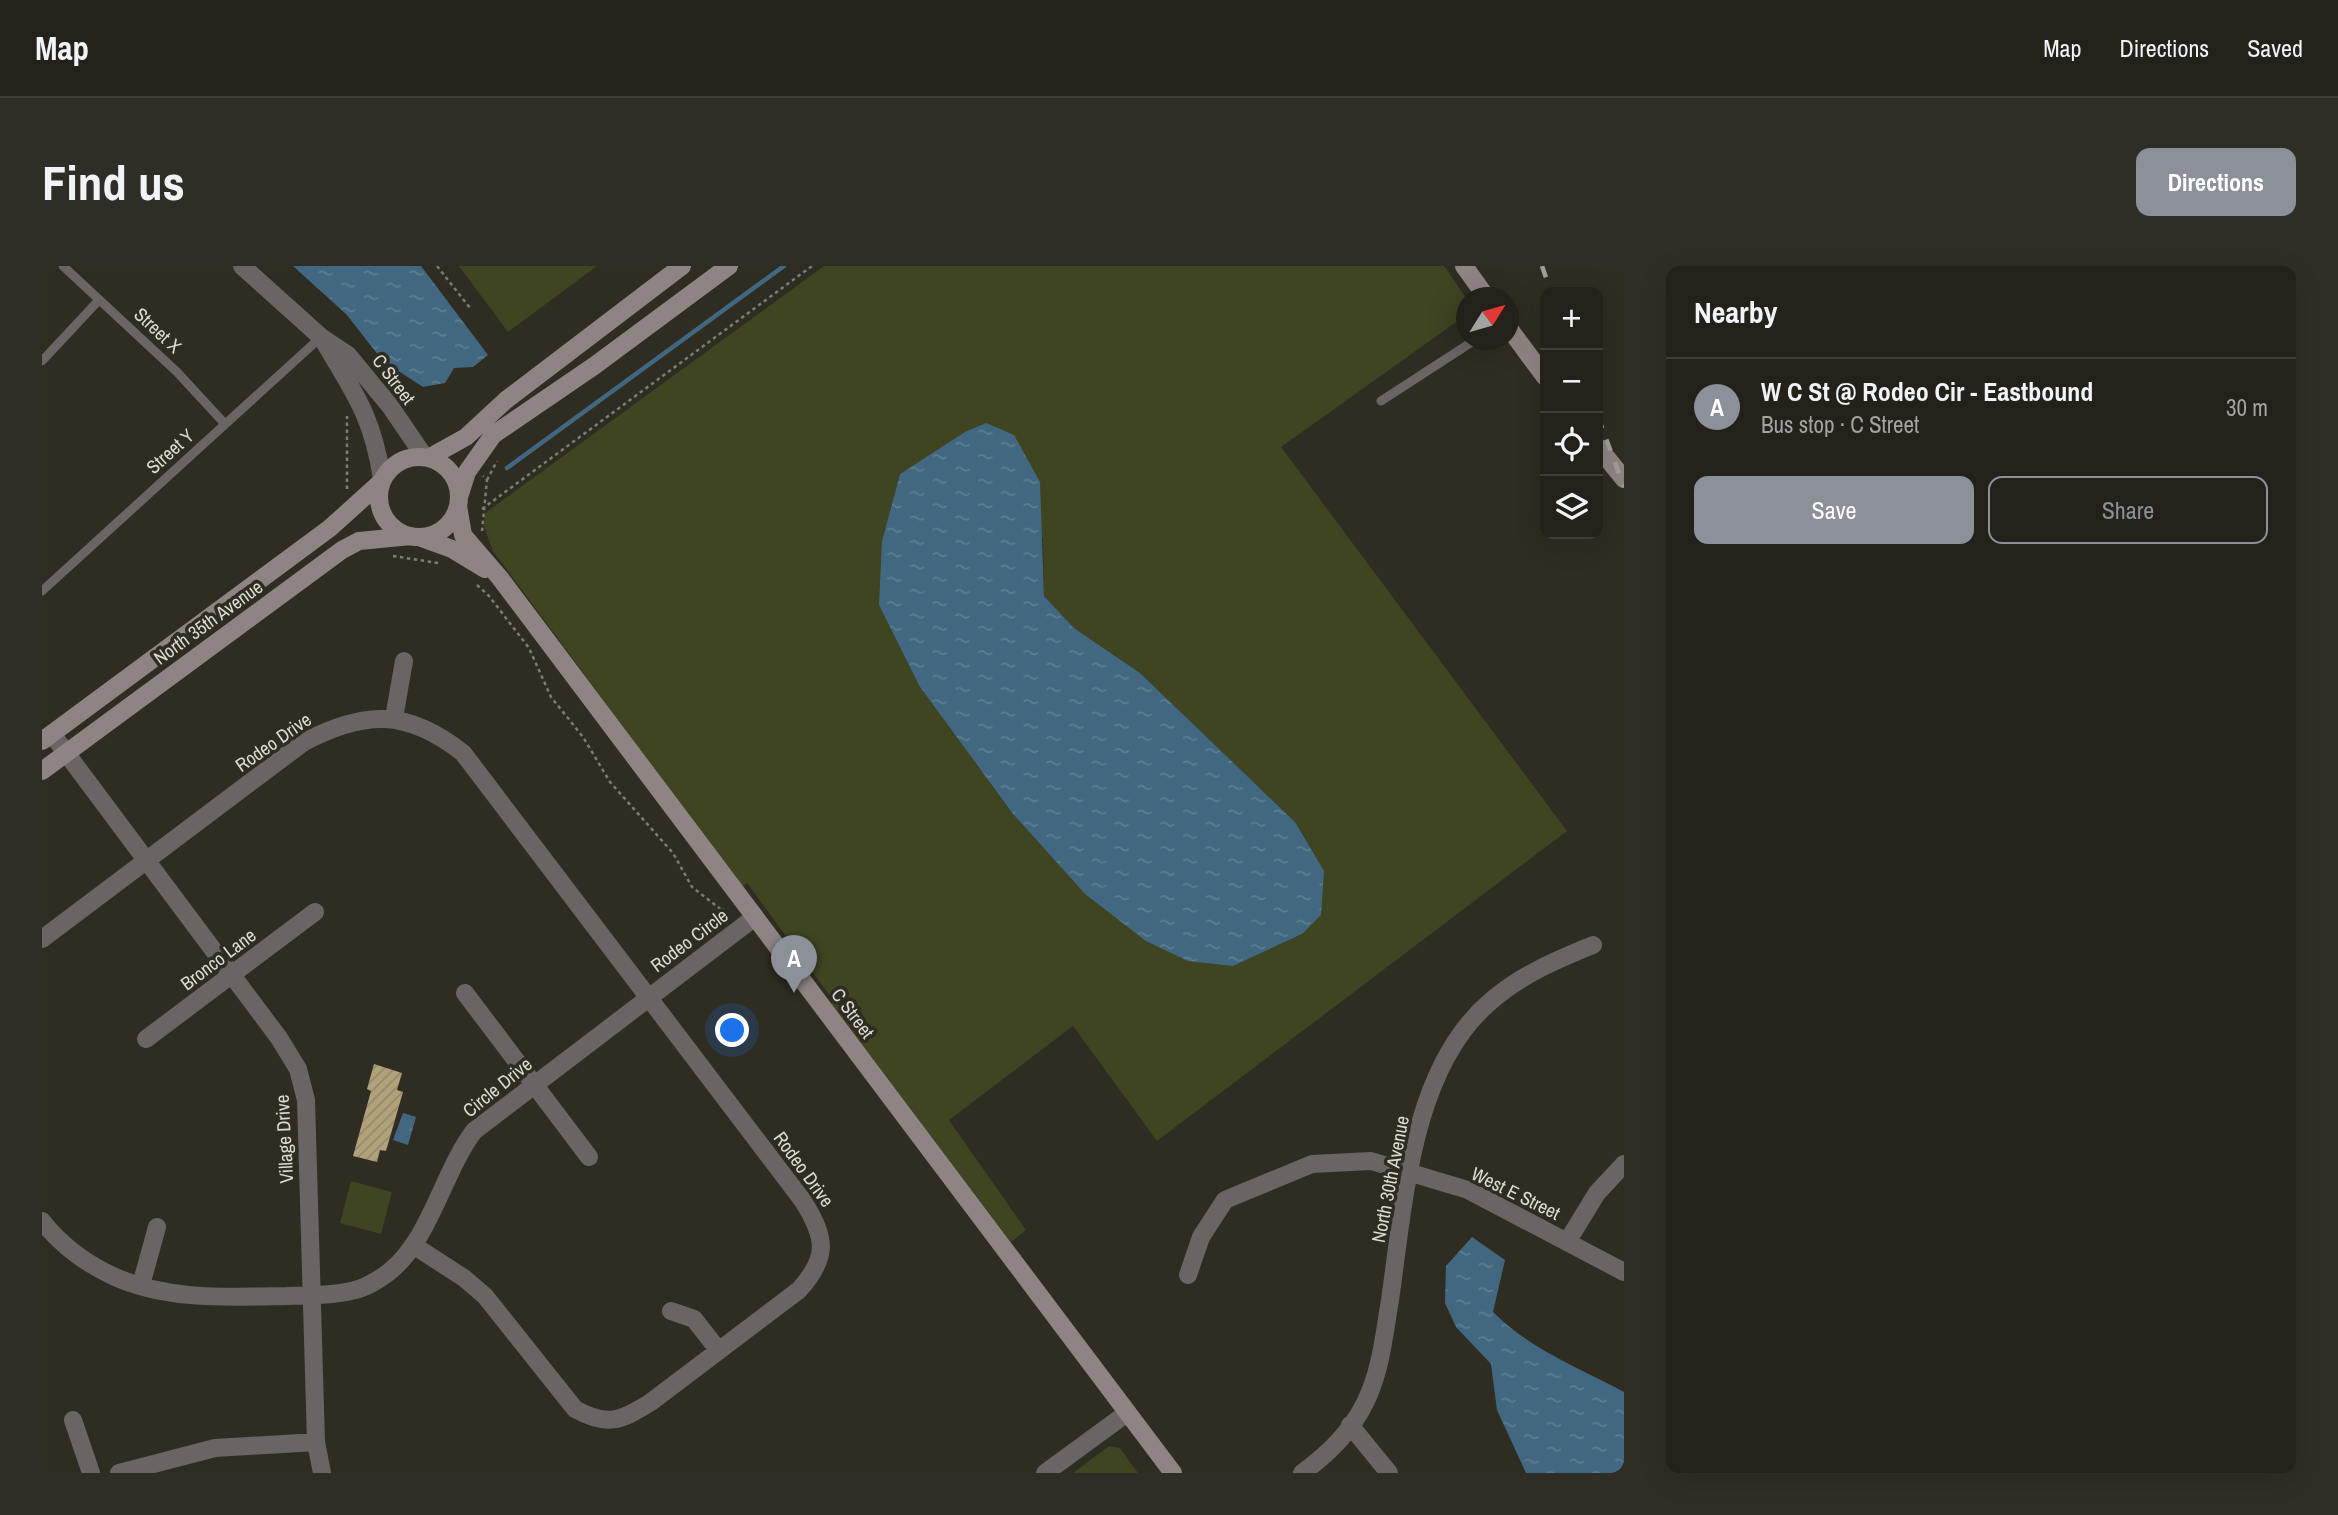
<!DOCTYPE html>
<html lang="en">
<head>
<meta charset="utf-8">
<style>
	body { margin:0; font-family:"Archivo Narrow",sans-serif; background:#2f2e26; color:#f1f3f6 }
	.controls { position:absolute; right:21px; top:21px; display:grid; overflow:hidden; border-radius:14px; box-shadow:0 7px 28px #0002 }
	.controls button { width:63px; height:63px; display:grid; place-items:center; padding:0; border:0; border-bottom:2px solid #403e38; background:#232119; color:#f1f3f6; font:35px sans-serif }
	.compass { position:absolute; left:1414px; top:21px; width:63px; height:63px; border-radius:50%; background:#232119; box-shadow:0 7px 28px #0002; rotate:53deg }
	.you { position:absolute; left:691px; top:765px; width:24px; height:24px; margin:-18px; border:5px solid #fff; border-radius:50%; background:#1a73e8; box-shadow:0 0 0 10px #1a73e833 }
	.badge { display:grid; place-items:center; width:46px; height:46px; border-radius:50%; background:#8c9099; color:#fff; font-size:23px; font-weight:700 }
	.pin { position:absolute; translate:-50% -58px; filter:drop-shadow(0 2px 4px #0008) }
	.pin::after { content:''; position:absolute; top:37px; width:24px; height:21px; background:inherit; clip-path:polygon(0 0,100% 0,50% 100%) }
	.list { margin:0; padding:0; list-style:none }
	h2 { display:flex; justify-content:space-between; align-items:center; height:91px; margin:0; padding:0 28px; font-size:30px }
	h2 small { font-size:23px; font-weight:400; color:#a3a3a2 }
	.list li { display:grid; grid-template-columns:46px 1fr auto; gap:21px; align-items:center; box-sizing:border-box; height:98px; padding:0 28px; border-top:2px solid #403e38 }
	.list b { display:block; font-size:26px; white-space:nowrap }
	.list p { margin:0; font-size:23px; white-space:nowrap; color:#a3a3a2 }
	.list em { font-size:23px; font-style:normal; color:#a3a3a2 }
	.actions { display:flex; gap:14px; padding:21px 28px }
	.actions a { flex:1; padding:16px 0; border:2px solid #8c9099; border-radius:14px; text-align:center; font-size:24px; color:#8c9099 }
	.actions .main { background:#8c9099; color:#fff }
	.icon { flex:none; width:38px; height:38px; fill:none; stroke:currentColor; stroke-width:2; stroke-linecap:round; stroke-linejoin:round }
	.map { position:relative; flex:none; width:1582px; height:1207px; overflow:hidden; border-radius:14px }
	header { display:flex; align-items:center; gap:42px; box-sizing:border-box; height:98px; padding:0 35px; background:#232119; border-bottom:2px solid #403e38 }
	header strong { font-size:33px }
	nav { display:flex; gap:38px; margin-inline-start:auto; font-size:24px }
	.intro { display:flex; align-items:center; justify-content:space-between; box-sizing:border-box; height:168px; padding:0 42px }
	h1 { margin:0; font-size:49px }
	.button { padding:18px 32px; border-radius:14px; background:#8c9099; color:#fff; font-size:24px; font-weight:700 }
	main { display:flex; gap:42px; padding:0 42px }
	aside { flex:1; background:#232119; border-radius:14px; box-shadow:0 7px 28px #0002 }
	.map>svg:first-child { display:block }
</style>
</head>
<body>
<header>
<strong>Map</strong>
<nav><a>Map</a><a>Directions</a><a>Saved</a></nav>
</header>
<div class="intro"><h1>Find us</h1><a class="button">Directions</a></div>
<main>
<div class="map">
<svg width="1582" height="1207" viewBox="0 0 1582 1207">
	<defs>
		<pattern id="water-ripples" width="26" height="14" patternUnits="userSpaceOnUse" patternTransform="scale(1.75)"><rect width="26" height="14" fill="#416880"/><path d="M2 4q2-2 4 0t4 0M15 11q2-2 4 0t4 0" fill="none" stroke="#5c7d91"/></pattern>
		<pattern id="building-hatch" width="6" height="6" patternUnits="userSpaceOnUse" patternTransform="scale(1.75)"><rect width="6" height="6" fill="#b1a27a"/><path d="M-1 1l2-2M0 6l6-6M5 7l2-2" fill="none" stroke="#958a6c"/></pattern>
	</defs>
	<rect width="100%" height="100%" fill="#2f2c21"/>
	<path fill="#3f4421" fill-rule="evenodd" d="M417 0H555L466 66Z
		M782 0H1402L1424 32V49L1239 181 1525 565 1115 875 1031 760 907 854 984 964 969 976 789 737 791 734 705 617 700 621 451 285 442 261 443 247ZM885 191 1001 272 1002 330 1032 362 1098 407 1253 556 1260 668 1191 700 1043 628 971 548 878 421 840 275 858 208Z
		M309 915 350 926 339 968 298 957Z
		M1067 1180 1078 1182 1096 1207H1031Z"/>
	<path fill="url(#water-ripples)" d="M251 0H379L446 89 431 101 412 102 403 117 381 121 341 95 304 48Z
		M944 157 972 169 998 216 1002 330 1032 362 1098 407 1253 556 1282 605 1279 649 1260 668 1191 700 1146 695 1104 675 1043 628 971 548 878 421 837 339 840 275 858 208 923 166Z
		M361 847 374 851 366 879 351 874Z
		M1430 971 1463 994 1451 1046C1489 1084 1536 1101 1582 1126V1207H1484L1455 1144 1449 1098 1414 1061 1403 1037 1404 1000Z"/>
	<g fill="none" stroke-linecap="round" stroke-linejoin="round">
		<path stroke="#416880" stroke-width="4.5" d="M465 202 742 0"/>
	</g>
	<path fill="url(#building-hatch)" d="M332 798 360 807 355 824 361 826 344 885 338 884 335 896 311 890 329 825 325 823Z"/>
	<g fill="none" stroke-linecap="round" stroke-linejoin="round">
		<path stroke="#7f7d73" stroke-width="2.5" stroke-dasharray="3.5 3.5" stroke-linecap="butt" d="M395 0 428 42
			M445 214 455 195
			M305 223V150
			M440 243 770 0
			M440 265 445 214 441 210
			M351 290 396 297
			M435 319 447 330 487 382 509 431 541 471 568 516 631 587 650 621 681 645
			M674 658 683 639"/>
		<path stroke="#6b6464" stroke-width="9" d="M21 0 135 106 183 158
			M0 95 57 34
			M1339 135 1433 74
			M0 325 279 71"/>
		<path stroke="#6b6464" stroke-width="18" d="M200 0 279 71 306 89 348 140 382 190
			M281 74C312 126 331 151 340 213
			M352 452 362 395
			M10 468 237 772 256 803 264 834 274 1176 280 1207
			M0 673 262 476C323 444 365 443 421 487L761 935C784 972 787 991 757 1024L609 1136C579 1155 565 1161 533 1143L443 1030 422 1012 371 979
			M423 727 547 891
			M104 773 273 646
			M0 955C19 979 43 997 71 1010 125 1035 188 1031 245 1030 266 1029 289 1030 309 1025 324 1022 335 1015 347 1006 388 974 401 906 432 865L713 651
			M1525 976 1555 927 1582 898
			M1146 1009 1159 971 1183 934 1270 898 1329 895 1426 924 1582 1006
			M99 1019 115 961
			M629 1045 652 1053 677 1085
			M31 1154 49 1207
			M1308 1159 1347 1207
			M77 1207 173 1182 274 1176
			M1003 1207 1085 1147
			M1260 1207C1286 1188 1308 1167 1323 1137 1339 1105 1342 1069 1348 1034 1362 938 1369 802 1449 735 1479 709 1514 694 1551 679"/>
		<path stroke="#8e8484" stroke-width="18" d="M1422 0 1445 32
			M1466 61 1503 111
			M1556 181 1582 213
			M337 231a40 40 0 1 1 80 0a40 40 0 1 1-80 0Z
			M388 191 424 171 464 134 640 0
			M417 231 425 206 451 169 552 100 687 0
			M416 240 421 269 458 312 1131 1207
			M377 271 410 283 443 303
			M0 475 288 262 339 216
			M0 505 300 284 317 275 369 270"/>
		<path stroke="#a09e96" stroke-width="4.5" stroke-dasharray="12 12" stroke-linecap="butt" d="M1500 0 1509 26
			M1556 151 1582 221"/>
	</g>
	<g text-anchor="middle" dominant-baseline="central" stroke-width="7" stroke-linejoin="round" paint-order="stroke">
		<g font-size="19" fill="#dddbd4" stroke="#2f2c21">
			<text transform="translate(116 64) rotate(43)">Street X</text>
			<text transform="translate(352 113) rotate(53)">C Street</text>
			<text transform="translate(128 185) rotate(-42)">Street Y</text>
			<text transform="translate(166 356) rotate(-36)">North 35th Avenue</text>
			<text transform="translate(231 476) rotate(-35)">Rodeo Drive</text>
			<text transform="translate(647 674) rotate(-37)">Rodeo Circle</text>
			<text transform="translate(176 693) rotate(-37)">Bronco Lane</text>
			<text transform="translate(811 747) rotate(53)">C Street</text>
			<text transform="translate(455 821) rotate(-39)">Circle Drive</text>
			<text transform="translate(242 873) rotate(-93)">Village Drive</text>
			<text transform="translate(762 903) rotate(54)">Rodeo Drive</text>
			<text transform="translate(1348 913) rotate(-79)">North 30th Avenue</text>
			<text transform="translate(1474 927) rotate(26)">West E Street</text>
		</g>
	</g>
</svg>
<div class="controls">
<button>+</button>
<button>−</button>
<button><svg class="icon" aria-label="locate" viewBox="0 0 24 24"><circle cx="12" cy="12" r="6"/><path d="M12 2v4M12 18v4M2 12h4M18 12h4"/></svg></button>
<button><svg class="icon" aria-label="layers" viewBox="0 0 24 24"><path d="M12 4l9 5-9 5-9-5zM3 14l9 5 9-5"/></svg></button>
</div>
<svg class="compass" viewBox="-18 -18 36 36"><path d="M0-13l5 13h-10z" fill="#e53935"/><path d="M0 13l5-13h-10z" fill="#a3a3a2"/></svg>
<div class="you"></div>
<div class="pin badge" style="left:752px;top:727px">A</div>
</div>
<aside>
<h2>Nearby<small></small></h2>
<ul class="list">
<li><span class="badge">A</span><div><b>W C St @ Rodeo Cir - Eastbound</b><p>Bus stop · C Street</p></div><em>30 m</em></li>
</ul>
<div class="actions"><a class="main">Save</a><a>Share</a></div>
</aside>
</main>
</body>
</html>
